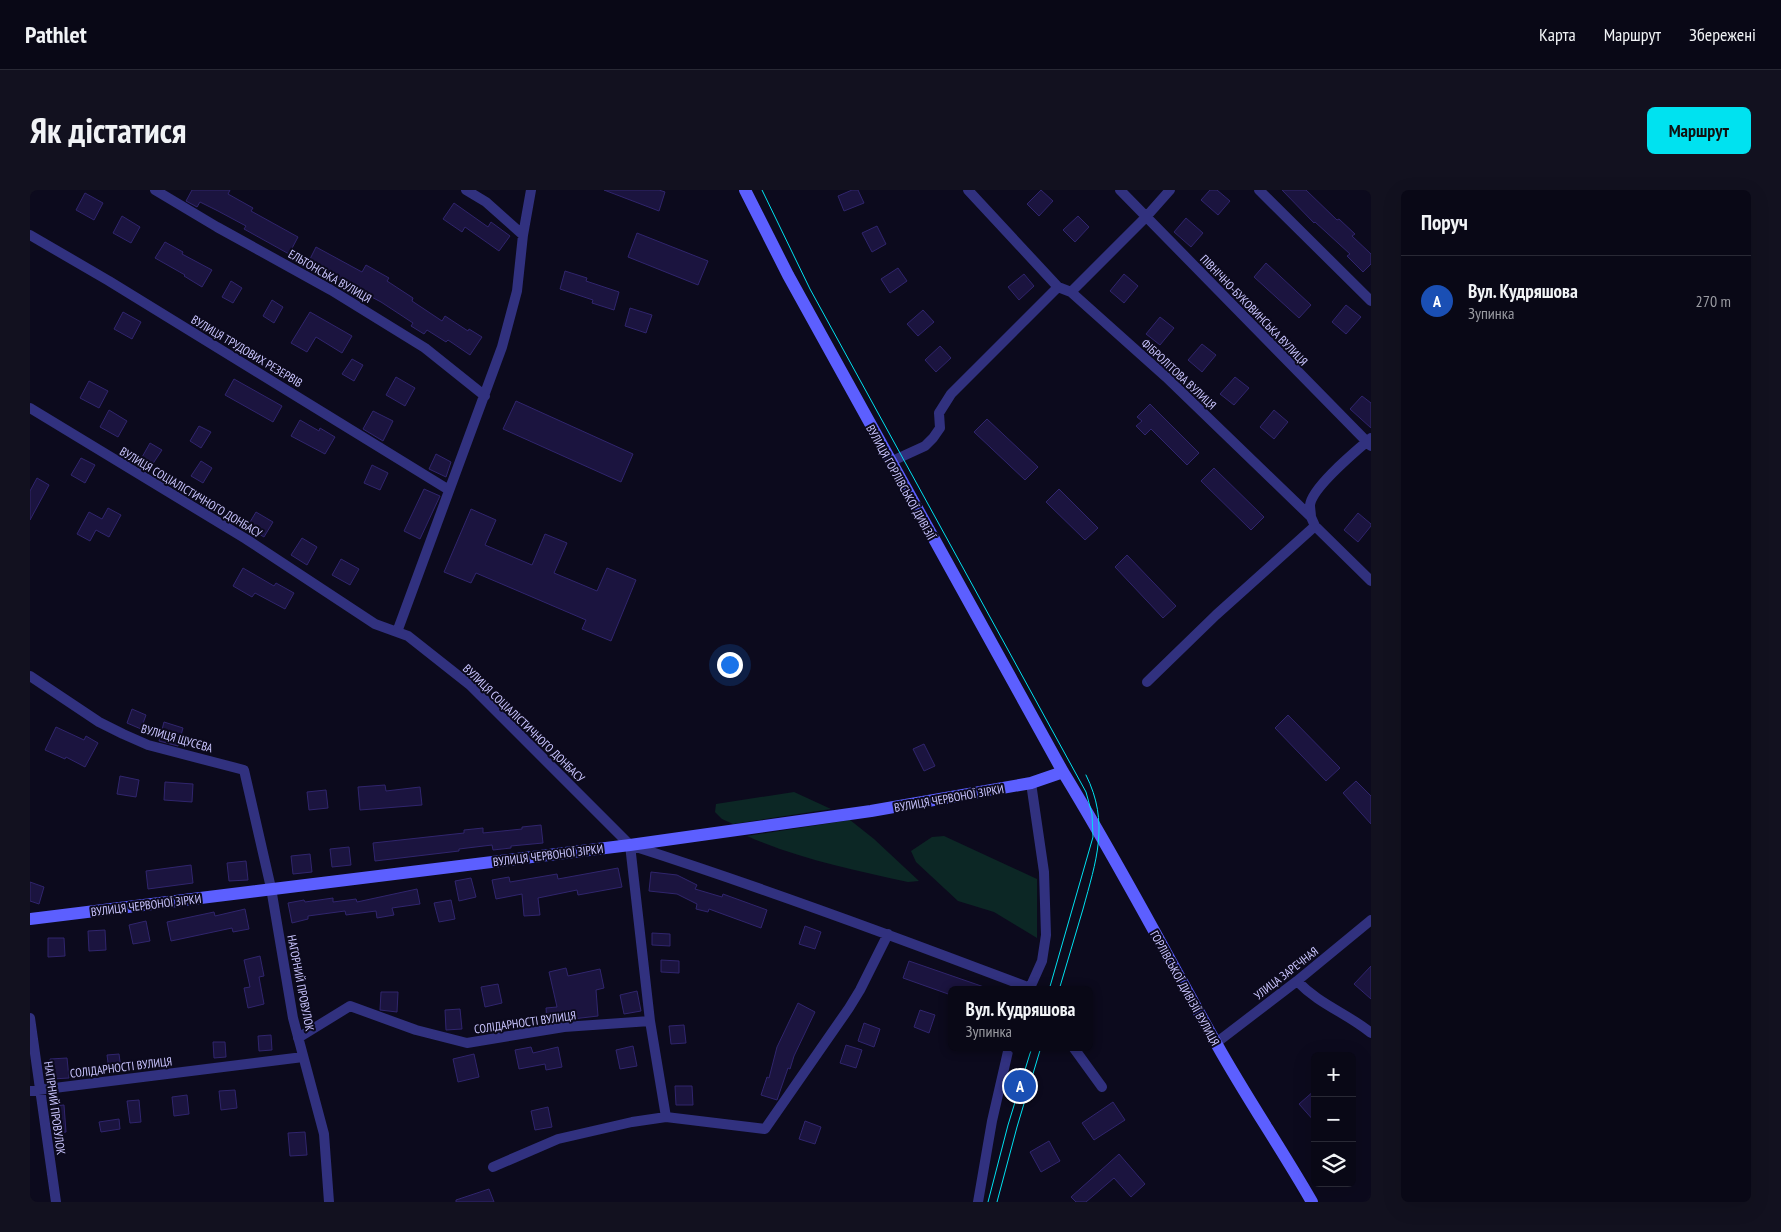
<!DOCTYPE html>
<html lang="uk">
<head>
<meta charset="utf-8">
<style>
	body { margin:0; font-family:"PT Sans Narrow",sans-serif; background:#12111f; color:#f1f3f6 }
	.controls { position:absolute; right:15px; bottom:15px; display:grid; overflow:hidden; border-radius:8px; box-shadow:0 5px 20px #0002 }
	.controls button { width:45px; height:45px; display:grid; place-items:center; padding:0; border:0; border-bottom:1px solid #292935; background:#090816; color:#f1f3f6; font:25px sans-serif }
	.you { position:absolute; left:699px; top:474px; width:18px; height:18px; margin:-12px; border:4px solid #fff; border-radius:50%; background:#1a73e8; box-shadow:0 0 0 8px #1a73e833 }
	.badge { display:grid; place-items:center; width:32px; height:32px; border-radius:50%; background:#00e2f0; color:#fff; font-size:16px; font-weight:700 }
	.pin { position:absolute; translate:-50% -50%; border:2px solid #fff; box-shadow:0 1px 5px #0006 }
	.popup { position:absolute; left:918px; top:796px; width:145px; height:65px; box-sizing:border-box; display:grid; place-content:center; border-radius:8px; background:#090816; filter:drop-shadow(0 1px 4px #0005); font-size:16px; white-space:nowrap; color:#999aa1 }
	.popup b { font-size:19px; color:#f1f3f6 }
	.popup::after { content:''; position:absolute; left:50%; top:100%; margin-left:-10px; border:10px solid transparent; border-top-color:#090816 }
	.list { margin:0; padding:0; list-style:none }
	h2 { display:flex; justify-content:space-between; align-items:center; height:65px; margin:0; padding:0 20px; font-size:21px }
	h2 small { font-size:16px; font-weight:400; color:#999aa1 }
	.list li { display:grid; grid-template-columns:32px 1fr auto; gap:15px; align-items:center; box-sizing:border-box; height:90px; padding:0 20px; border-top:1px solid #292935 }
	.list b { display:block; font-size:19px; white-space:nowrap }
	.list p { margin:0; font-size:16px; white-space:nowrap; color:#999aa1 }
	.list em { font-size:16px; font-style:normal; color:#999aa1 }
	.icon { flex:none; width:28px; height:28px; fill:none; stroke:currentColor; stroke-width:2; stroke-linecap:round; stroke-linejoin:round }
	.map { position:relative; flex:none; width:1341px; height:1012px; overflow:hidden; border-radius:8px }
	header { display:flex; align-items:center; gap:30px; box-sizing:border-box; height:70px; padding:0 25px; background:#090816; border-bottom:1px solid #292935 }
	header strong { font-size:24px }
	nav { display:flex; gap:28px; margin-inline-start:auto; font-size:18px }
	.intro { display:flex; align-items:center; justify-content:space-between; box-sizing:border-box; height:120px; padding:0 30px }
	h1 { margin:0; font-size:35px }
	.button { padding:12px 22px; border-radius:8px; background:#00e2f0; color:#111; font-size:18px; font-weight:700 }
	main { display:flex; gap:30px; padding:0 30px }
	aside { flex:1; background:#090816; border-radius:8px; box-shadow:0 5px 20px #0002 }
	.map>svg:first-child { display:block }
</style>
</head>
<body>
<header>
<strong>Pathlet</strong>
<nav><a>Карта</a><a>Маршрут</a><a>Збережені</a></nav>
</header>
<div class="intro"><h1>Як дістатися</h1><a class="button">Маршрут</a></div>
<main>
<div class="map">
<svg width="1341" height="1012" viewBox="0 0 1341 1012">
	<rect width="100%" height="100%" fill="#0c0a1d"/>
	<path fill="#0c2725" d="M764 602 801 619 703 634 692 629 685 622 686 614Z
		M820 630 844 649 889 691 878 692C823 680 769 669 717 646Z
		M914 646 1007 689V748L964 722 928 711 886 672 881 661 902 647Z"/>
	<path fill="#1b143f" stroke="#30256d" d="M162 0H200L198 4 223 18 221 21 268 47 259 64 214 39 216 36 188 21 170 12 167 17 156 11Z
		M574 0H629L635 2 629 21Z
		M822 0H828L834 13 814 21 808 6Z
		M1011 0 1023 11 1009 26 997 14Z
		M1180 0H1187L1200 11 1188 25 1171 10Z
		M1252 0H1276L1307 30 1309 29 1325 44 1322 46 1341 64V74L1333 82 1317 66 1320 64 1285 32 1284 33Z
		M55 3 73 13 64 30 46 20Z
		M424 13 458 37 461 32 480 46 469 61 435 37 432 42 413 29Z
		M92 26 110 37 101 53 83 43Z
		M1048 26 1059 37 1045 52 1033 40Z
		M1156 28 1173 43 1161 57 1144 42Z
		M847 36 856 54 842 62 832 43Z
		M607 43 678 71 668 95 598 67Z
		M135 52 153 62 152 64 182 80 172 97 154 86 155 85 125 68Z
		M286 57 332 82 336 75 359 88 357 91 383 108 382 111 412 131 415 126 438 141 439 139 452 147 440 165 418 150 416 152 397 140 394 144 381 136 383 133 351 112 278 73Z
		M1236 73 1281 115 1269 128 1224 87Z
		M868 78 877 91 860 103 851 89Z
		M535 81 557 88 556 91 589 102 584 120 562 113 563 110 530 99Z
		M994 84 1004 96 989 110 978 97Z
		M1094 84 1108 96 1094 113 1080 101Z
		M201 91 212 98 203 113 192 107Z
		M242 110 253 117 244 133 233 126Z
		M1316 115 1331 127 1316 144 1302 132Z
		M600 118 622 125 616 143 595 136Z
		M893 120 904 132 888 146 877 134Z
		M93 122 111 132 102 149 84 139Z
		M280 122 322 146 312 163 286 147 277 162 261 153Z
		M1130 127 1144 138 1130 155 1116 144Z
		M1172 154 1186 165 1172 182 1158 170Z
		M910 156 921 168 906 182 895 170Z
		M322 169 333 175 324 191 312 184Z
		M366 187 385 198 375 216 356 205Z
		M1205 187 1219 198 1204 215 1190 204Z
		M204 189 252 216 243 232 195 205Z
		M59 191 78 201 69 218 50 208Z
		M1332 206 1341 213V238L1320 219Z
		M486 211 603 264 591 292 473 239Z
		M1120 214 1169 263 1157 275 1121 239 1115 245 1106 236 1112 231 1107 227Z
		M79 220 97 231 88 247 70 237Z
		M1244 220 1258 232 1244 249 1230 237Z
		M343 221 363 231 353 251 333 239Z
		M957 229 1008 277 995 290 944 242Z
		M270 230 289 241 290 238 305 247 295 264 261 246Z
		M169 236 181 242 171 258 160 251Z
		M120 253 132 260 122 275 111 269Z
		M406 264 421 272 416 287 399 279Z
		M51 268 65 275 55 293 41 285Z
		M171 271 182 278 173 293 161 286Z
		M342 275 358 283 350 300 334 293Z
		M1184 278 1234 327 1221 340 1171 291Z
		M7 288 19 295 0 330V301Z
		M394 299 410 306 390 349 374 341Z
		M1029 299 1068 338 1055 350 1016 312Z
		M78 318 91 325 79 347 66 340 60 351 47 344 59 322 72 329Z
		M441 319 466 330 455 355 502 375 515 344 537 353 524 383 567 401 577 378 606 390 581 451 552 439 556 430 446 383 441 393 414 382Z
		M226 322 243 332 234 347 217 337Z
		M1328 323 1341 334V336L1328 352 1314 340Z
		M272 348 287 357 277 375 261 365Z
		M1097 365 1146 416 1133 428 1085 377Z
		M311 369 329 379 320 395 302 385Z
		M213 378 244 396 246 393 264 403 255 419 225 403 222 407 203 396Z
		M102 519 116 525 111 539 97 533Z
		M1258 525 1310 578 1296 591 1245 538Z
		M134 532 153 538 148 556 129 551Z
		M26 537 54 550 56 546 68 553 55 577 36 567 35 569 15 560Z
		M894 554 905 576 894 581 883 559Z
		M90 586 109 590 106 607 87 604Z
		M1326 591 1341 606V634L1313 603Z
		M135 592 163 594 162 612 134 610Z
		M355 595 356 601 390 597 392 615 330 620 328 597Z
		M296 600 298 618 279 620 277 602Z
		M511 635 513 653 481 656V658L463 660 462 655 429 659V661L345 671 343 653 434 643V640L453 638V643L492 639V637Z
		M319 657 321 675 302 677 300 659Z
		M280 664 282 682 263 684 261 666Z
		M216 671 218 690 199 691 197 673Z
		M161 675 163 693 118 699 116 681Z
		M588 678 592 697 548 705 547 700 508 708 510 725 494 726 492 704 466 709 462 690 479 687 480 692 527 684 528 689Z
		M621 682 647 685 667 695 665 699 692 707 693 704 737 720 731 738 679 719 678 722 666 719 667 714 647 704 619 701Z
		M441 688 446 707 429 711 425 691Z
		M0 692 14 697 9 714 0 711Z
		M387 699 390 714 362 718 364 725 347 728 346 721 316 725 315 721 278 726V729L262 733 258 713 274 710 275 712 303 708V712L326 709 327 712Z
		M421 710 425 729 409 732 404 713Z
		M215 719 219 739 203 742 202 738 141 751 137 732 184 722 185 726Z
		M116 731 120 751 103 754 99 735Z
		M775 736 791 742 785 759 769 754Z
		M75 740 76 760 59 761 58 741Z
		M622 743 640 744V756L622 755Z
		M18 748H34L35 766 18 767Z
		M230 766 234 786 229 787 234 814 218 818 214 798 220 797 214 770Z
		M631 770 649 771V783L631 782Z
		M879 771 957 798V800H921V805L873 788Z
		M1341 776V809L1324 794Z
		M536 778 538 786 570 779 574 798 566 800 568 826 517 832 516 818 527 817 519 782Z
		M468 794 472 813 455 817 451 797Z
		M607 801 611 821 594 824 590 805Z
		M351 802H368L367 822 350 820Z
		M768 813 785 822 764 866 760 879 758 878 747 910 731 905 737 887 739 888 747 857Z
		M430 819 432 839 416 840 415 820Z
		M890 820 905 825 899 843 884 837Z
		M834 833 850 839 844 857 828 851Z
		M654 835 656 853 641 854 639 836Z
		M241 845 242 860 229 861 228 846Z
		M183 852H195L196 867 184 868Z
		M816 855 832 860 826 878 810 873Z
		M603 856 607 876 590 879 586 860Z
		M501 857 503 863 528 857 532 877 516 880 515 874 489 879 485 860Z
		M89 864 91 879 79 880 77 865Z
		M444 864 449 887 428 892 423 869Z
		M37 868 39 888 22 889 20 869Z
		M645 896H662L663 915H646Z
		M205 900 207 918 191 920 189 901Z
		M1285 900V932L1269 914Z
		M157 905 159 924 144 926 142 907Z
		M109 910 111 932 100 933 97 911Z
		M1083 912 1095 930 1064 950 1052 933Z
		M34 915 36 942 25 943 23 916Z
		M518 917 522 937 505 940 501 921Z
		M89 929 90 939 71 942 69 932Z
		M775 931 791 937 785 954 769 949Z
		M275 942 277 965 260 966 258 943Z
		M1019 951 1030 971 1011 982 1000 962Z
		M1089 964 1115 994 1101 1007 1084 988 1056 1012H1046L1041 1007Z
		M459 999 464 1012H426V1010Z"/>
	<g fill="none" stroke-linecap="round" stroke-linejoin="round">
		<path stroke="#31317f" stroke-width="10" d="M125 0 187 37 301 100 395 158 455 206
			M436 0 456 12 493 45
			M938 0 1028 97 1041 102 1136 187 1281 327 1285 336 1341 391
			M1090 0 1341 256
			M1229 0 1341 111
			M0 45 79 91 419 300
			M1041 102 1116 27 1140 0
			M0 218 216 349 345 434 378 446 440 495 600 655 620 831 636 927
			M860 272 895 256 903 248 910 238 909 223 921 204 1028 97
			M1281 327C1281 323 1280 319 1280 315 1282 297 1326 261 1341 248
			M367 442 472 157 487 101 493 45 501 0
			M0 486 69 532 93 544 118 555 214 580 241 698 263 828 294 944 299 1012
			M1117 492 1186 425 1285 336
			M603 656C737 699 869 748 1000 798L1002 800
			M1267 791C1290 815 1317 823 1341 843
			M999 800 1012 771 1016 745 1014 682 1001 593
			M0 828 26 1012
			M268 848 320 816 386 840 437 853 534 837 620 831
			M1186 853 1267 791 1341 730
			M1043 857 1072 897
			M0 901 273 867
			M463 977 528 949 602 932 636 927 735 939 819 818 830 800 858 744
			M948 1012 962 931 979 857"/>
		<path stroke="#5c5fff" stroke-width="12" d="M715 0 758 85 1033 582C1087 670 1135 762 1186 853 1216 907 1251 958 1282 1012
			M0 729 600 655 841 621 1001 593 1033 582"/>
		<path stroke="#00e2f0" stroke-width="1" d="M732 0 780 99 1056 602 1062 624 1063 647 1019 800
			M1029 800C1037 773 1045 746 1053 719 1066 671 1080 633 1056 585
			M958 1012 978 935 1002 857
			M967 1012 987 937 1011 857"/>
	</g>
	<g text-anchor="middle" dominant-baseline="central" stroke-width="4" stroke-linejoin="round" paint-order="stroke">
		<g font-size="12" fill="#cac5ff" stroke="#0c0a1d">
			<text transform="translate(300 86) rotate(30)">ЕЛЬТОНСЬКА ВУЛИЦЯ</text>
			<text transform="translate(1224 120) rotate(46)">ПІВНІЧНО-БУКОВИНСЬКА ВУЛИЦЯ</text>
			<text transform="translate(217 161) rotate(31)">ВУЛИЦЯ ТРУДОВИХ РЕЗЕРВІВ</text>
			<text transform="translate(1149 184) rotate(43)">ФІБРОЛІТОВА ВУЛИЦЯ</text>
			<text transform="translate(871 292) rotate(61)">ВУЛИЦЯ ГОРЛІВСЬКОЇ ДИВІЗІЇ</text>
			<text transform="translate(161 302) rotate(31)">ВУЛИЦЯ СОЦІАЛІСТИЧНОГО ДОНБАСУ</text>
			<text transform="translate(494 533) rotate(44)">ВУЛИЦЯ СОЦІАЛІСТИЧНОГО ДОНБАСУ</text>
			<text transform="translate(147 548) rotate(16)">ВУЛИЦЯ ЩУСЄВА</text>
			<text transform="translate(919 608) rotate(-10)">ВУЛИЦЯ ЧЕРВОНОЇ ЗІРКИ</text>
			<text transform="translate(518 665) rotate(-7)">ВУЛИЦЯ ЧЕРВОНОЇ ЗІРКИ</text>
			<text transform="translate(116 715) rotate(-7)">ВУЛИЦЯ ЧЕРВОНОЇ ЗІРКИ</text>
			<text transform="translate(1256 783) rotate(-38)">УЛИЦА ЗАРЕЧНАЯ</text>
			<text transform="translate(271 793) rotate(79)">НАГОРНИЙ ПРОВУЛОК</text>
			<text transform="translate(1155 798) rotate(61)">ГОРЛІВСЬКОЇ ДИВІЗІЇ ВУЛИЦЯ</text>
			<text transform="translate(495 832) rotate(-8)">СОЛІДАРНОСТІ ВУЛИЦЯ</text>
			<text transform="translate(91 877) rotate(-7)">СОЛІДАРНОСТІ ВУЛИЦЯ</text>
			<text transform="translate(25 918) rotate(82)">НАГІРНИЙ ПРОВУЛОК</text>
		</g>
	</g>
</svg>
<div class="controls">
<button>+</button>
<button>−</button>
<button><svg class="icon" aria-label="layers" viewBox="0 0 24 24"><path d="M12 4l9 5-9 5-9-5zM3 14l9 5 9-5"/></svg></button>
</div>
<div class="you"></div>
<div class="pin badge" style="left:990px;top:896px;background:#1a4fb4">A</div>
<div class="popup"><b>Вул. Кудряшова</b>Зупинка</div>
</div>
<aside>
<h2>Поруч<small></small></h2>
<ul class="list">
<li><span class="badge" style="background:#1a4fb4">A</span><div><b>Вул. Кудряшова</b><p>Зупинка</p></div><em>270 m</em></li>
</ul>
</aside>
</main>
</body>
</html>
